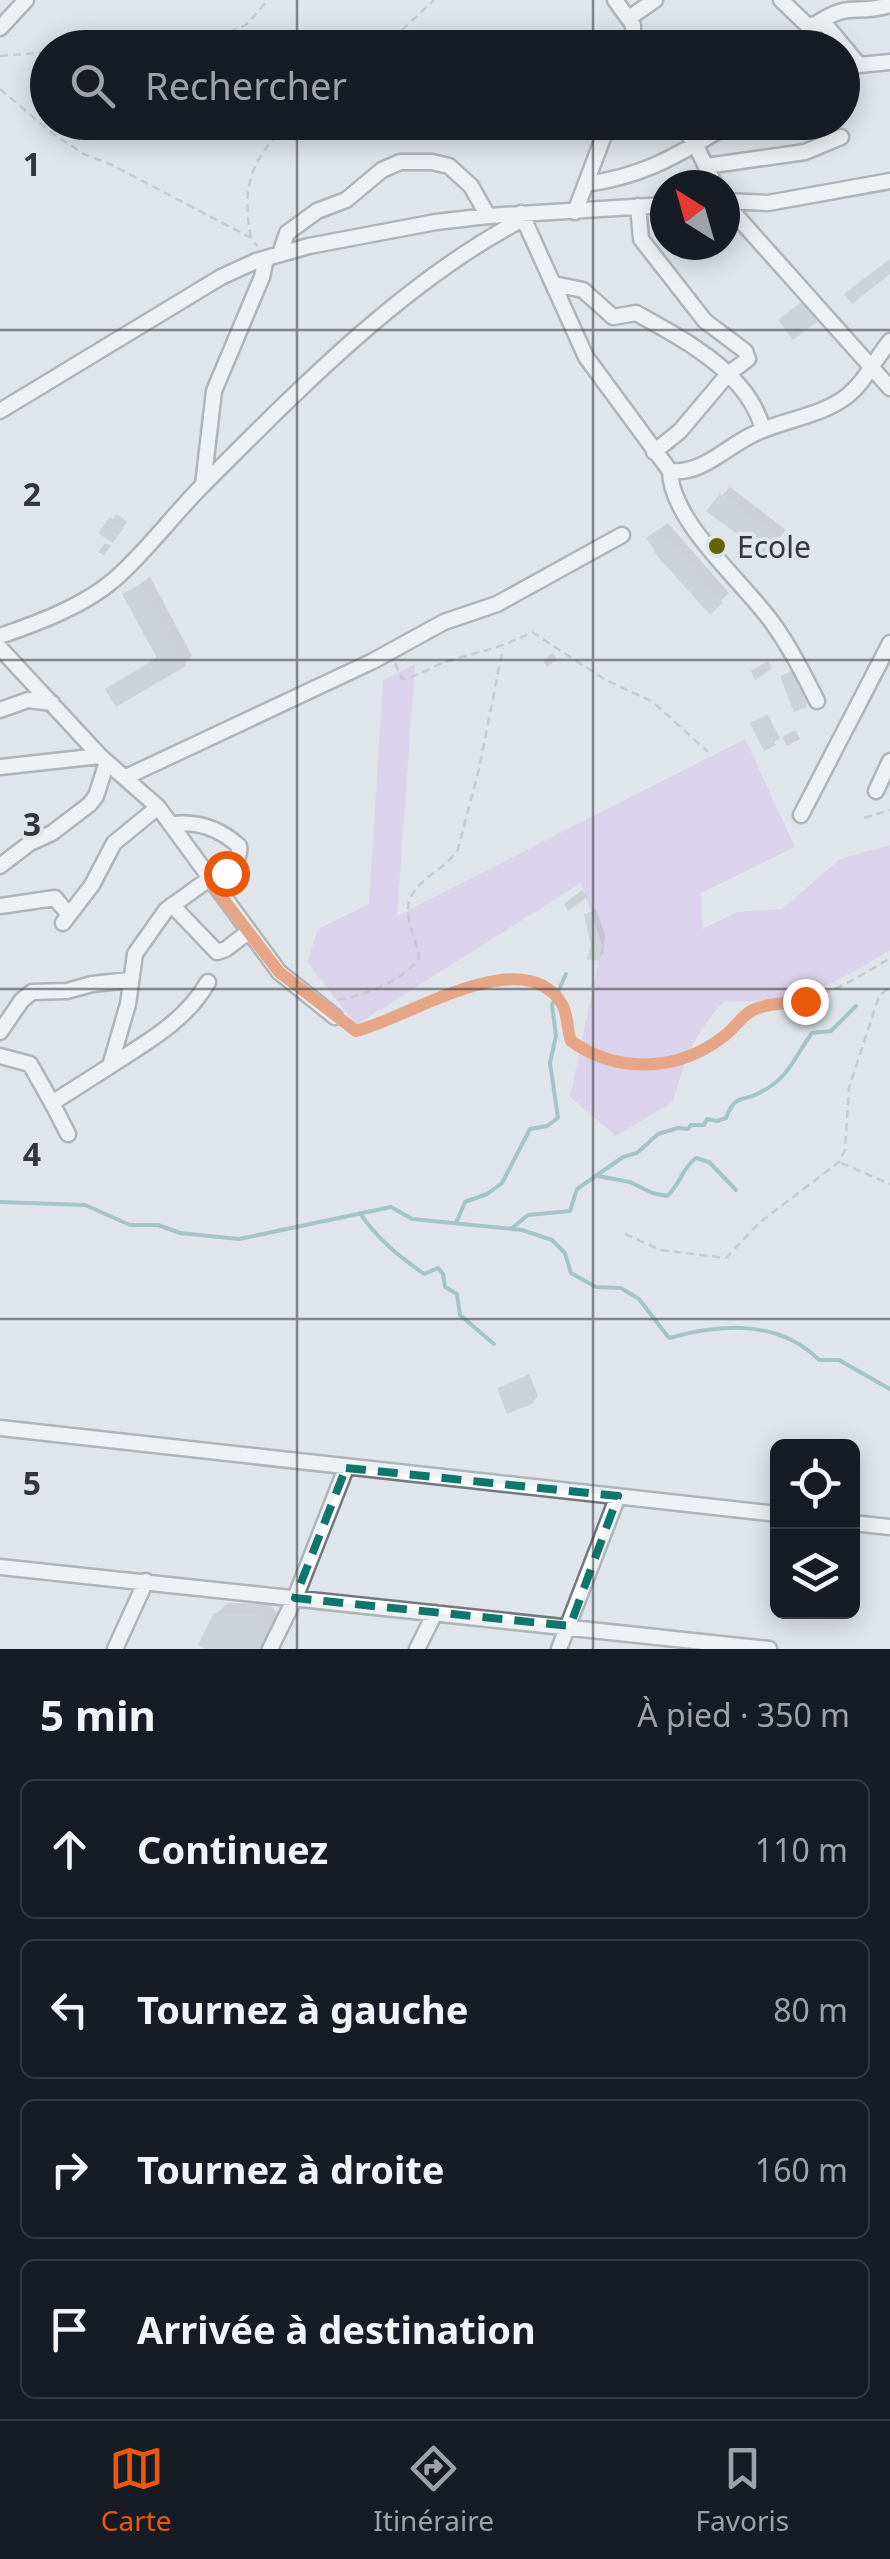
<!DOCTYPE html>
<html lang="fr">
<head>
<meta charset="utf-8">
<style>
	body { margin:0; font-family:"Noto Sans",sans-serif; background:#242831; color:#f1f3f6 }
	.controls { position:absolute; right:30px; bottom:30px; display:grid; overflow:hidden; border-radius:15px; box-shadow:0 5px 25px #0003 }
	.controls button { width:90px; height:90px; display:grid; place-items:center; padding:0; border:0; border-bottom:2px solid #363941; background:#171b24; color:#f1f3f6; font:50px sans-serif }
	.compass { position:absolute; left:650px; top:170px; width:90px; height:90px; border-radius:50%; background:#171b24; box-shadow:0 5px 25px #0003; rotate:323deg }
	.stop { position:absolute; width:30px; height:30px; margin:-22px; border:8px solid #ea580c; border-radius:50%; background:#fff }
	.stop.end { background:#ea580c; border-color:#fff; box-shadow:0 2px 10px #0008 }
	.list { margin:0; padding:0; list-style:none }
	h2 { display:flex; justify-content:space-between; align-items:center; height:130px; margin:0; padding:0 40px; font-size:42px }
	h2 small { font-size:32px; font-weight:400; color:#9ea1a6 }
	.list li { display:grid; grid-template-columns:65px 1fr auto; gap:30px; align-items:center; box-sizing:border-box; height:140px; margin:0 20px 20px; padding:0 20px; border:2px solid #363941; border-radius:15px }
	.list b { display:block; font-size:38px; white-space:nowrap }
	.list em { font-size:32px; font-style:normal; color:#9ea1a6 }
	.icon { flex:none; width:55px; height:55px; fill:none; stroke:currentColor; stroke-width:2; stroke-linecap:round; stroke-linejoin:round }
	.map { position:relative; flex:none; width:890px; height:1649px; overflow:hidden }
	.search { position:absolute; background:#171b24; box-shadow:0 5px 25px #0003; left:30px; right:30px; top:30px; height:110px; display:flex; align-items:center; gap:25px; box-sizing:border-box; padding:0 35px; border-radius:55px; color:#9ea1a6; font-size:38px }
	.sheet { height:770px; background:#171b24 }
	nav { display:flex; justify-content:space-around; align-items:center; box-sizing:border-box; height:140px; border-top:2px solid #363941; background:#171b24; font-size:28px; color:#9ea1a6 }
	nav a { display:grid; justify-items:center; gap:5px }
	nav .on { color:#ea580c }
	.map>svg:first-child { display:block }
</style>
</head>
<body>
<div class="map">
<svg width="890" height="1649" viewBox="0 0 890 1649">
	<rect width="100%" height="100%" fill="#e0e5eb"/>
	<path fill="#d5bdea" d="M415 664 397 916 745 739 795 847 701 893 702 929 738 912 782 909 840 859 890 845V950C831 987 796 1004 725 1001 696 1029 683 1064 673 1102L616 1136 570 1097 602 945 581 883 356 1025 307 962 318 929 369 904 383 680Z"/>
	<path fill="#0003" d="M806 300 820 316 815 320 786 315Z
		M730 487 786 530 774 545 722 495Z
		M117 514 127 522 117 535 102 532Z
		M668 523 729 593 710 611 657 531Z
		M105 543 111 546 104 555 98 552Z
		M150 577 192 656 184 664 108 689 159 656 125 595Z
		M553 653 557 660 547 667 543 660Z
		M768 661 772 669 755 680 751 671Z
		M792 672 807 703 806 705 785 675Z
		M767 714 780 738 765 748 753 724Z
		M795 730 800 739 787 746 782 737Z
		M582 890 587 897 568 911 564 904Z
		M596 909 605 935 603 953 598 958 586 915Z
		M529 1374 538 1396 533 1401 500 1388Z
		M228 1603 270 1604 278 1615 262 1649H209L216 1614Z"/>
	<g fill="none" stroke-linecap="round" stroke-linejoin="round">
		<path stroke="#5b9d9d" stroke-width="4" d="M598 1176 630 1182 652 1193 667 1196C681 1184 681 1169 696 1158L709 1162 736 1190
			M0 1202 85 1205 130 1225H158L180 1233 239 1239 391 1207 412 1219 522 1230 552 1240 565 1253 571 1273 596 1287 621 1288 639 1299 669 1338C720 1324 778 1319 819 1360H839L890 1389
			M360 1213C377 1239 399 1256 424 1274L438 1268 443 1274 445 1287 457 1294 460 1315 494 1344
			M456 1223 465 1202 487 1194 502 1183 530 1129 547 1126 558 1118 550 1063 556 1036 552 1005 566 974
			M512 1228 528 1215 570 1211 577 1189 590 1180 623 1157 637 1153 658 1134 678 1128 688 1129 691 1125H704L707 1119 717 1121 726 1118C736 1092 743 1103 761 1092 790 1077 794 1057 812 1033L831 1031 856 1006"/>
	</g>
	<path fill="#b4bbbe" d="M890 259V274L852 304 844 294Z
		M800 303 817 322 793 340 778 320Z
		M720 494 780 539 767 556 706 511Z
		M110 517 124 528 113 543 98 533Z
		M660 528 723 603 710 615 658 557 646 538Z
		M142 583 186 666 116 707 105 689 157 658 122 594Z
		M790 672 807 707 794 712 780 676Z
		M762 717 776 745 764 751 750 723Z
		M591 912 602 945 599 961 587 959 591 946 584 914Z
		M524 1377 534 1403 507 1414 497 1388Z
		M214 1613 259 1614 268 1627 258 1649H205L198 1645Z"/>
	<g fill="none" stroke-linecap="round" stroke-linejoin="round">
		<defs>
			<path id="minor" d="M615 0 633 25V48
				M781 0 807 25 825 24 859 65 890 62
				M629 18 655 0
				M816 24C851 0 856 16 890 5
				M0 28 26 0
				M679 122 695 144 715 185
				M706 166 805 152 841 137
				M586 184C650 175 679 153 734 122
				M725 201 768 203 890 181
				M725 203 890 388
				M638 206 641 239 705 321 745 351 748 359 728 374 680 431 654 452
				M575 212 609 122
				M521 213 586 357 670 471C702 475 727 446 754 434 784 419 820 417 847 396 865 382 875 359 890 341
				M280 254 287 233 317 211 346 200 382 170 400 162H432L449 166 471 186 488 216
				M554 284 583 290 613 317 636 313C683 339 749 373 763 430
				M0 411 221 277 256 261 309 246 436 222 488 216 665 205
				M670 471C671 523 745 583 774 625 791 649 804 675 817 701
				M203 485 214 391 262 277 266 258
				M0 636C38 623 84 606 115 579 147 551 173 515 203 485 298 390 404 281 523 219
				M0 648 100 756
				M0 710 28 700 52 703
				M0 767 100 756 158 807 279 972 335 1017
				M126 777 373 661 444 622 497 604 622 535
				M876 791 890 761
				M801 815 890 643
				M172 824C198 821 219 828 239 846 242 862 224 874 213 884
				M0 866 30 843 52 833 90 804 96 796 107 762
				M172 905 217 952 226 949 248 932
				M0 906 55 898 69 915
				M63 923 92 885 114 843 158 807
				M0 1032 22 1000 32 992 67 991 92 984 130 980
				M0 1056 30 1064 52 1103
				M110 1066C147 1042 186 1021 208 982
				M68 1134 52 1103 110 1066 128 1004 135 954 166 910 209 879
				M0 1428 778 1514
				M852 1523 890 1527
				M0 1567 769 1649
				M115 1649 146 1581
				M270 1649 295 1598 346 1468
				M417 1649 435 1613
				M559 1649 618 1496"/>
		</defs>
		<use href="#minor" stroke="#74787d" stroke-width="19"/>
		<path stroke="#a6aaae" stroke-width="2.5" stroke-dasharray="8 5" stroke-linecap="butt" d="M87 48 232 31 246 25 268 0
			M383 48 434 0
			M0 56 48 52
			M0 89 52 133 84 154 112 165 251 238 257 246
			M251 238C241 184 251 163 287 122
			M395 663 402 679C418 677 432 666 448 661 481 651 500 649 532 632L604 679 653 702 708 752
			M864 818 890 810
			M338 1000C364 995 404 981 419 958 417 942 408 926 408 910 408 881 445 872 458 849L479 769 503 648
			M349 1026 356 1031 364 1029C404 1011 478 976 522 978 537 979 553 991 561 1004 567 1013 567 1030 571 1041 618 1074 678 1072 723 1036 733 1029 742 1016 753 1011 769 1002 789 1006 806 1000 836 991 864 974 890 958
			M841 1163 890 1184
			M625 1234 661 1250 726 1258 759 1223 839 1162 845 1150 849 1088 879 996 890 987"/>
		<use href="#minor" stroke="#fff" stroke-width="14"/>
	</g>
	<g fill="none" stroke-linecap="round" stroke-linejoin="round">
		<path stroke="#ea580c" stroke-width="12" d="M226 873 212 884 279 972 356 1031C406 1019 523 940 562 1004 568 1014 567 1030 571 1041 618 1074 677 1072 723 1037 733 1030 741 1017 751 1011 766 1003 789 1003 805 1001"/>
	</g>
	<path d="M0 0H890V1649H0ZM346 1468 618 1496 570 1626 295 1598Z" fill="#e0e5eb" fill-opacity=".55" fill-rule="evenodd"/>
	<path fill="none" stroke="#0f766e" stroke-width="8" stroke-dasharray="20 12" stroke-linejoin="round" d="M346 1468 618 1496 570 1626 295 1598Z"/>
	<path fill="none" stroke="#343638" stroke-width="2.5" stroke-opacity="0.55" d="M297 0V48M593 0V48M297 122V1649M593 122V1649M0 330H890M0 660H890M0 989H890M0 1319H890"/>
	<circle fill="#636400" stroke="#e0e5eb" stroke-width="4" cx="717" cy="546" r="10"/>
	<g text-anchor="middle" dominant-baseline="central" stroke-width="8" stroke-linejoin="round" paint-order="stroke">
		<g font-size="30" fill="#343638" stroke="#e0e5eb" text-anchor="start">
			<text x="737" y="546">Ecole</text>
		</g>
	</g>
	<g font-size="32" text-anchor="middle" font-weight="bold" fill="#343638" stroke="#e0e5eb" stroke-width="8" stroke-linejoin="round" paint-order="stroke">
		<text x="32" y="176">1</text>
		<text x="32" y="506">2</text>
		<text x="32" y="836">3</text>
		<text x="32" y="1166">4</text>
		<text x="32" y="1495">5</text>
	</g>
</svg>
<div class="controls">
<button><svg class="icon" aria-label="locate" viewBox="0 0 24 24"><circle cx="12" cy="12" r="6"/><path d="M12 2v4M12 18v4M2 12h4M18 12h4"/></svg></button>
<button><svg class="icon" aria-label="layers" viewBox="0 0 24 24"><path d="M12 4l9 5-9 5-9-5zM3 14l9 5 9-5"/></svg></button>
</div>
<svg class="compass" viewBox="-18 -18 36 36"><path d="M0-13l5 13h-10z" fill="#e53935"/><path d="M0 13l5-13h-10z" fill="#9ea1a6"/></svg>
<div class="stop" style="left:226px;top:873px"></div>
<div class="stop end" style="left:805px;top:1001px"></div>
<div class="search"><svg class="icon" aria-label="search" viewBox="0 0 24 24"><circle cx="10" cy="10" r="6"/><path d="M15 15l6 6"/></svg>Rechercher</div>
</div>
<section class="sheet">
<h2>5 min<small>À pied · 350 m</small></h2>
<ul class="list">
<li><svg class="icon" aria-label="ahead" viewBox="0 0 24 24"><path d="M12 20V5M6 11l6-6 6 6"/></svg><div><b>Continuez</b></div><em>110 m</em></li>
<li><svg class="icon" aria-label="left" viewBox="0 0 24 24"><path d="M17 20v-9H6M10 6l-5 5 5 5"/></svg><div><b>Tournez à gauche</b></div><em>80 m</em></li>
<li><svg class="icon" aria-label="right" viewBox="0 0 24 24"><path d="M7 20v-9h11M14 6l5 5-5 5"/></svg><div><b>Tournez à droite</b></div><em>160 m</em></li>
<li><svg class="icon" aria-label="arrive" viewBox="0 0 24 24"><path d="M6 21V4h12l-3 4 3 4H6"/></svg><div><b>Arrivée à destination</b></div></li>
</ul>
</section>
<nav>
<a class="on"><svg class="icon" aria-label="map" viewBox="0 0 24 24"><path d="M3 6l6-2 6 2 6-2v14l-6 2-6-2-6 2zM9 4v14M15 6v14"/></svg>Carte</a>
<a><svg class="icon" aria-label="directions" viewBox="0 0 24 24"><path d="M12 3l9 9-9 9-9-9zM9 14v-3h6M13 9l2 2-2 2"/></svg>Itinéraire</a>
<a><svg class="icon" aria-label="saved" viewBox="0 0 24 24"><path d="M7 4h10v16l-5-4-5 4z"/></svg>Favoris</a>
</nav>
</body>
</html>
